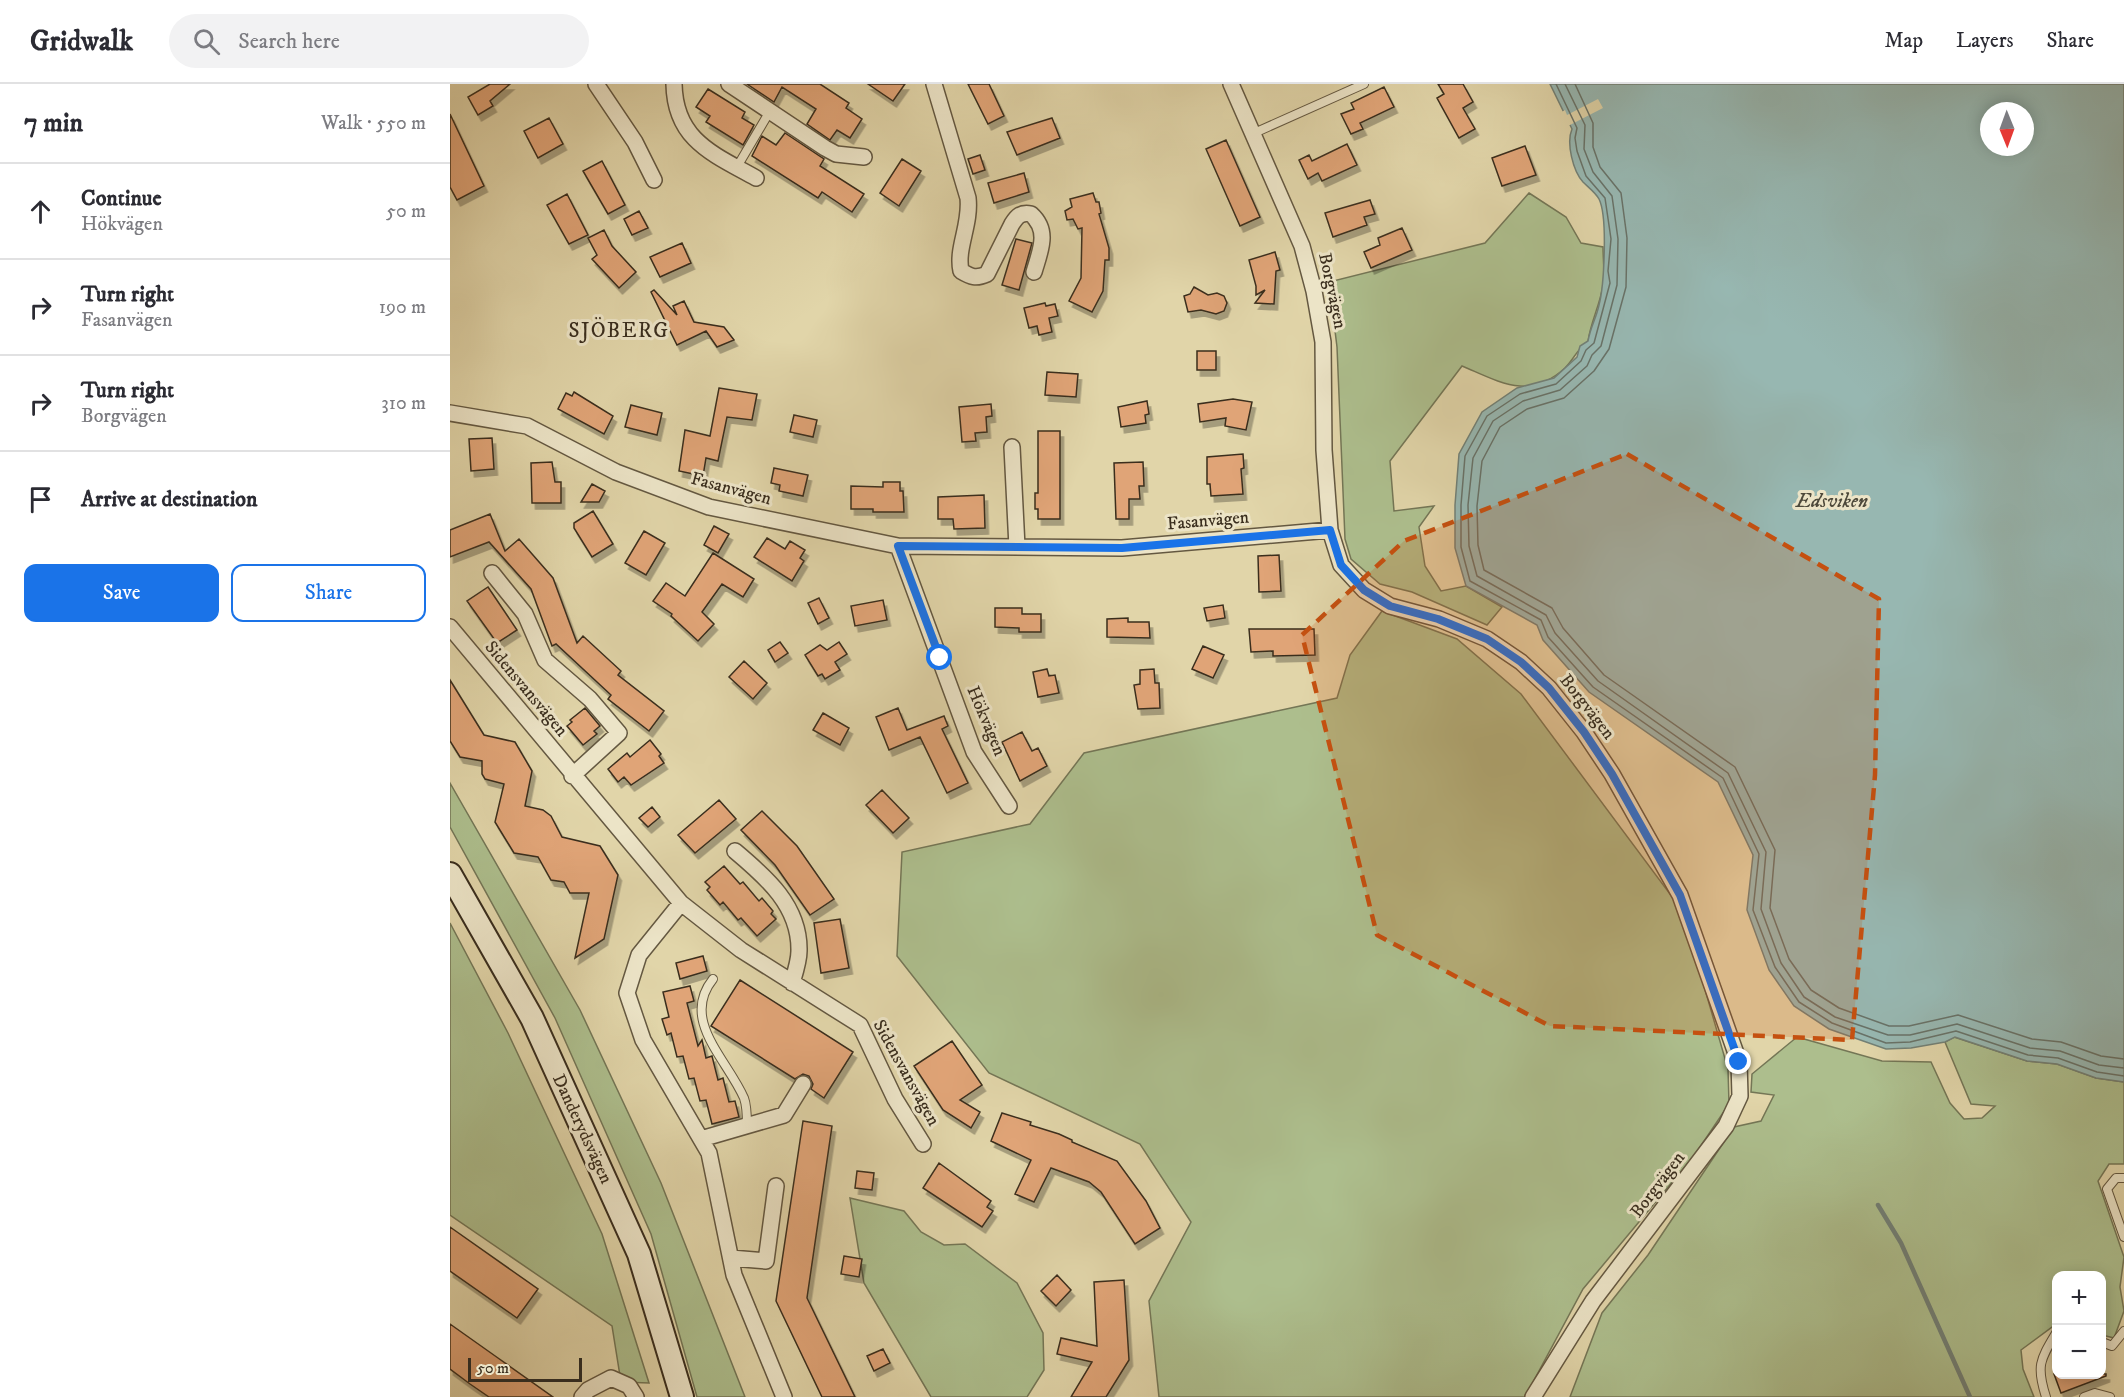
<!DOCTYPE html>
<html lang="en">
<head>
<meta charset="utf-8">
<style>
	body { margin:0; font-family:"IM FELL DW Pica",serif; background:#f2f2f3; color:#2b2b33 }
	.controls { position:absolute; right:18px; bottom:18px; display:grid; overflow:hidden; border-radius:12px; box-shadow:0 3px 15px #0003 }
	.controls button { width:54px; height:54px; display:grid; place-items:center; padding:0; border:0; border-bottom:2px solid #e1e1e2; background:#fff; color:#2b2b33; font:30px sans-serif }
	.compass { position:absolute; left:1530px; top:18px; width:54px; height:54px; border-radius:50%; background:#fff; box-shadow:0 3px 15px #0003; rotate:179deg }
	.scale { position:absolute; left:18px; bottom:15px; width:114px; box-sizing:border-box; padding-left:6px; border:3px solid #3a2e1e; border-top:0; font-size:16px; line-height:21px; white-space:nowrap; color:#3a2e1e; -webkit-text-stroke:4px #ece4c7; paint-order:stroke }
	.stop { position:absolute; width:18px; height:18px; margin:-14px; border:4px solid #1a73e8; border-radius:50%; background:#fff }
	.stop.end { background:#1a73e8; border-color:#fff; box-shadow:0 2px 6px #0008 }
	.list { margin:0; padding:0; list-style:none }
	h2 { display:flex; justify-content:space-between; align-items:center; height:78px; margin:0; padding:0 24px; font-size:26px }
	h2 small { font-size:20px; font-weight:400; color:#7c7c81 }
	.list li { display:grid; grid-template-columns:39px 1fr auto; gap:18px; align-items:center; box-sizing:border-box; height:96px; padding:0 24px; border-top:2px solid #e1e1e2 }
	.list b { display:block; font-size:22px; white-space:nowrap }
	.list p { margin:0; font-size:20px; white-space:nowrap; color:#7c7c81 }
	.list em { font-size:20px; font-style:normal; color:#7c7c81 }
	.actions { display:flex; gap:12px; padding:18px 24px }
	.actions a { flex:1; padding:14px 0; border:2px solid #1a73e8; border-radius:12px; text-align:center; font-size:21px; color:#1a73e8 }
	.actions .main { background:#1a73e8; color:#fff }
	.icon { flex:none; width:33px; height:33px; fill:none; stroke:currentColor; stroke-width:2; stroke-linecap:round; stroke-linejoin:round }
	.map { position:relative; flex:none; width:1674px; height:1313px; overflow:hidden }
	header { display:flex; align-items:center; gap:36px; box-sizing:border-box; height:84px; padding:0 30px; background:#fff; border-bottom:2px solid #e1e1e2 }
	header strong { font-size:28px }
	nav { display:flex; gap:33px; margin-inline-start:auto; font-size:21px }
	.search { width:420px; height:54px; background:#f2f2f3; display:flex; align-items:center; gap:15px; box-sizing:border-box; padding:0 21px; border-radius:33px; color:#7c7c81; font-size:22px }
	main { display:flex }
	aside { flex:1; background:#fff }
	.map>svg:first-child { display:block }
</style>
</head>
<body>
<header>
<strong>Gridwalk</strong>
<div class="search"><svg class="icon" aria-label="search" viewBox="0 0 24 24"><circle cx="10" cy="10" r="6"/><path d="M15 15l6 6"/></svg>Search here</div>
<nav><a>Map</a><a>Layers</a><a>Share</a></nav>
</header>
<main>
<aside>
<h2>7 min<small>Walk · 550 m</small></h2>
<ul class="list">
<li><svg class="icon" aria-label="ahead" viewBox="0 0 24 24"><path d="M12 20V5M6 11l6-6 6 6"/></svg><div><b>Continue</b><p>Hökvägen</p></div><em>50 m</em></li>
<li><svg class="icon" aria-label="right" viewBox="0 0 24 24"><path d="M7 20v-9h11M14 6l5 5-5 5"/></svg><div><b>Turn right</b><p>Fasanvägen</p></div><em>190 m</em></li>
<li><svg class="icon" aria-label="right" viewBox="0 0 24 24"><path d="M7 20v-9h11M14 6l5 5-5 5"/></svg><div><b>Turn right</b><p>Borgvägen</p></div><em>310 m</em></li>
<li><svg class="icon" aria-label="arrive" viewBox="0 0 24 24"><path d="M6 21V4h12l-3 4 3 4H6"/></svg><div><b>Arrive at destination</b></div></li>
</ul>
<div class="actions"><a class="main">Save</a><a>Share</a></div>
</aside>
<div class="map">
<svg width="1674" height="1313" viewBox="0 0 1674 1313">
	<defs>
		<filter id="shadow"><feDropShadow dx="3.5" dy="6" stdDeviation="0" flood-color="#0004"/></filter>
	</defs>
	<rect width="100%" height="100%" fill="#e1d5a9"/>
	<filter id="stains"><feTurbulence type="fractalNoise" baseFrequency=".00333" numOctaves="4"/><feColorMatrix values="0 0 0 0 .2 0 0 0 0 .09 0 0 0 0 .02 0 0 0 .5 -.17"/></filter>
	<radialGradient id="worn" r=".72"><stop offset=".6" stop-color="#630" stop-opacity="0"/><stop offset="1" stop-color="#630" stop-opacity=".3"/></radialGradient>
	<path fill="#adbe8d" stroke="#747656" stroke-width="1.5" d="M1079 109 1116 133 1131 159 1153 163C1153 175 1155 190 1153 201 1150 221 1141 237 1138 257 1128 264 1124 275 1115 284 1079 317 1050 298 1012 282L940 377 944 427 984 422 969 443 975 482 991 507 1016 502 1052 523 1037 541 962 508 930 500 901 475 895 455 887 263 879 198 1035 159Z
		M932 527 1007 555 1071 610 1223 814 1254 902 1278 985 1279 1020 1244 1072 1133 1205 1075 1313H709L699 1217 741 1138 690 1060 539 989 447 872 452 768 580 740 634 669 887 614 900 571Z
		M0 699 130 926 211 1099 295 1313H247L201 1150 105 934 0 743Z
		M0 839 58 949 152 1150 199 1299 171 1298 162 1242 0 1131Z
		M1347 953 1432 977 1481 978 1500 1019 1514 1035 1532 1034 1545 1022 1521 1020 1495 958 1504 953 1577 977 1607 980 1646 994 1674 998V1080H1659L1648 1097 1674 1173 1670 1203 1674 1227 1664 1254 1652 1251V1192H1606V1240L1571 1266 1573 1285 1584 1313H1120L1152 1229 1198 1171 1284 1043 1311 1037 1324 1011 1301 1008 1302 990Z
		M400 1114 454 1127 471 1148 494 1161 515 1160 567 1199 593 1249 594 1286 577 1313H481L414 1199Z"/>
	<path fill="#97b7b1" stroke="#728076" stroke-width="1.5" fill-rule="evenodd" d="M1100 0H1674V998L1646 994 1607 980 1577 977 1505 953 1495 958 1461 964 1436 965 1379 945 1344 922 1319 886 1297 826 1303 771 1268 698 1139 608 1093 556 1087 541 1016 502 1005 464V421L1009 370 1032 328 1067 304 1104 294 1127 273 1130 262 1138 257C1141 241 1146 235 1149 221 1154 202 1158 133 1149 115 1146 109 1138 103 1133 98 1123 87 1116 59 1122 45ZM1539 27H1575V63H1539Z"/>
	<path fill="#e1d5a9" d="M1148 15 1153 24 1118 42 1110 29 1115 26 1117 31Z"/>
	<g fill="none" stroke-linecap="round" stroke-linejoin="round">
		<path stroke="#687268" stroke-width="1.5" d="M1106 0 1127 44 1125 54 1127 67 1136 92 1155 114 1161 155 1158 187 1160 199 1144 259 1136 266 1131 277 1106 300 1070 310 1037 332 1015 372 1011 421V463L1020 497 1091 536 1098 553 1143 603 1273 694 1309 770 1303 826 1325 883 1349 918 1382 939 1436 959 1460 958 1506 947 1578 971 1608 974 1647 988 1674 992
			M1115 0 1135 41 1134 65 1143 88 1162 112 1168 155 1167 201 1151 262 1142 271 1137 282 1110 306 1073 317 1043 337 1023 374 1018 421 1019 462 1027 492 1096 531 1105 549 1148 597 1278 689 1316 768 1311 825 1331 879 1354 913 1385 933 1438 951H1460L1507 940 1580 964 1610 967 1649 981 1674 984
			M1125 0 1143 39V63L1150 83 1171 109 1177 154 1176 203 1159 265 1144 287 1114 314 1077 325 1050 343 1032 377 1027 422 1028 461 1034 486 1102 524 1113 544 1154 591 1285 683 1325 766 1320 824 1339 875 1361 906 1389 924 1439 942H1459L1508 931 1582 955 1611 958 1651 972 1674 975"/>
		<path stroke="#728076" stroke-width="4.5" d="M1428 1121 1451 1159 1520 1313"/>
	</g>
	<path fill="#e0a477" stroke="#3a2e1e" stroke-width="1.5" filter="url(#shadow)" d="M40 0H60L40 17 43 22 28 31 18 13Z
		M297 0H370L399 19 396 24 412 35 400 54 387 46 380 56 357 40 366 25 332 3 324 18Z
		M418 0H455L443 17Z
		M518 0H539L554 32 538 40Z
		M988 0H1013L1023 18 1013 24 1025 45 1009 54 987 14 994 10Z
		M934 3 944 23 910 39 913 45 901 50 891 30 904 25 901 19Z
		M258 5 295 28 292 34 304 41 293 61 256 38 260 32 246 23Z
		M0 30 34 102 7 116 0 103Z
		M99 34 113 60 88 74 74 47Z
		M602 34 610 54 567 71 557 48Z
		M335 49 374 75 370 82 414 110 402 128 372 108 368 114 302 72 312 52 326 61Z
		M776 56 810 133 790 142 756 65Z
		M897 60 907 81 872 97 868 89 858 95 849 76 859 71 862 77Z
		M1075 62 1086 91 1052 102 1042 74Z
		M530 71 535 86 523 90 518 75Z
		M452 75 471 87 449 122 430 109Z
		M152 77 175 121 158 130 133 87Z
		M574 89 579 108 544 119 538 99Z
		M643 109 646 118H649L651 129 649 130 659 164V176H655L653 207 642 228 619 217 631 194 632 144 628 145 623 135 617 136 615 127 622 123 620 115Z
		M117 110 138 151 119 160 97 121Z
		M920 116 925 130 914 133 917 141 883 153 875 129Z
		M189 127 198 144 182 151 174 135Z
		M952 144 962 166 921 184 914 168 930 161 928 154Z
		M154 146 162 162 186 188 169 204 142 175 147 171 138 154Z
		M566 155 582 159 569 206 552 201Z
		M232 159 241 179 210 193 200 173Z
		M825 168 830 186 826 187 824 220 805 219 815 206 806 211V202L799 176Z
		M744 203 758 211 767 209 774 212 777 219 774 227 766 230 751 226 738 228 734 212 740 210Z
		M204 206 227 231 223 222 234 217 244 238 274 243 284 256 267 263 256 247 227 261 201 208Z
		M595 219 596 222 605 220 608 232 599 234 602 248 589 251 587 242 579 244 574 224Z
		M747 267H766V286H747Z
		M597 288 628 290 626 313 595 311Z
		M269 304 307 310 302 336 277 333 268 377 256 374 253 392 229 387 235 346 260 352Z
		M124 308 163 332 154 350 108 325 116 309 122 312Z
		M783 315 802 318 796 346 775 342 776 334 750 338 748 320Z
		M697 317 699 330 695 331 696 339 671 343 668 323Z
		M541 320 542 332 536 333 537 348 525 349 526 357 512 358 509 323Z
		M181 321 212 329 207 351 175 343Z
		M344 331 367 336 363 353 340 348Z
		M588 347H610V435H588V425H585V409H588Z
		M42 354 44 385 21 387 19 355Z
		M793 370 794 384 791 385 793 410 761 412 760 400H757V373Z
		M102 378 105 398H111V419H82L81 379Z
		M693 378 694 402H689L690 415H679V435H666L664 379Z
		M324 384 358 391 353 412 329 407 330 401 321 399Z
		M433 398H450V407H453L454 428H423V425H401V402L433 403Z
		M142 400 155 407 149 418H131Z
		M534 411 535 444 504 445 503 435H488V413Z
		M143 427 163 460 142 473 124 444V439Z
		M40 430 55 467 69 455 103 494 127 559 133 552 171 587 168 591 214 627 199 647 158 615 161 611 106 560 102 562 81 505 39 458 0 473V446Z
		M264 442 279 450 268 469 254 461Z
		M194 447 215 459 196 491 175 479Z
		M317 454 335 465 340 457 355 466 350 474 354 477 342 497 304 473Z
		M263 469 304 495 293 513 272 500 252 528 264 540 248 557 221 532 222 530 203 517 216 499 235 512Z
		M829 471 831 507 809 508 808 472Z
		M38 503 67 546 47 559 17 517Z
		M369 514 379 534 368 540 358 519Z
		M433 516 437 536 405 542 401 522Z
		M773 521 775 534 757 537 754 524Z
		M545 524H572V530H591V548H569V544L545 543Z
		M678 534V538H699L700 554 657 553V535Z
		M799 545H864L865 571 823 572V567L801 568Z
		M330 558 338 569 325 578 318 566Z
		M389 558 397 570 385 578 390 586 375 595 372 590 368 592 355 571 370 561 377 566Z
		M753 562 774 571 763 594 742 585Z
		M294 577 317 599 303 615 279 593Z
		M597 585 599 592 605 591 609 609 588 613 583 588Z
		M704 585 705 599H709L710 624 688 625 684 601 690 600V586Z
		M0 596 34 651 65 658 82 687 75 722 93 726 101 732 112 753 150 762 168 791 154 855 125 874 139 809H120L114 798 101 796 88 773 64 769 45 738 54 700 35 695 32 690V677L10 673 0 657Z
		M135 624 150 642 144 647 147 650 133 661 117 642 122 638 120 636Z
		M448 624 457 646 494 632 498 642 492 645 518 699 497 709 470 653 439 666 426 633Z
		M373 629 399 644 390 661 363 646Z
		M572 648 582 667 588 664 597 682 570 697 552 658Z
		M200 656 211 670 209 672 214 679 181 701 174 693 168 698 158 685 177 669 180 673Z
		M432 706 459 734 443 749 416 721Z
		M269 716 286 735 245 769 228 751Z
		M202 723 210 733 198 743 189 734Z
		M312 727 347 762 384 815 360 831 325 781 291 746Z
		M274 782 290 800 293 798 309 817 312 814 323 827 321 830 326 835 307 852 291 834 288 836 273 818 270 821 257 806 260 803 255 798Z
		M390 835 399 884 371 889 364 839Z
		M253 872 257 887 230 895 226 879Z
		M290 896 403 968 374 1014 361 1005 363 1000 359 992 353 990 345 995 261 942Z
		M240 902 244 917 237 919 248 962 252 956 256 974 262 972 268 996 273 994 279 1018 285 1017 289 1033 262 1040 256 1016 250 1017 244 994 239 995 233 972 227 973 221 949 217 951 212 935 219 933 213 908Z
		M502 957 532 1001 510 1016 530 1028 521 1044 493 1026 464 982Z
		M552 1029 581 1038 580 1041 609 1050 622 1056V1058L667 1077 696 1117 710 1144 685 1160 651 1108 639 1098 601 1084 584 1118 565 1110 581 1076 541 1057Z
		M353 1037 382 1042 357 1214 405 1313H372L326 1217Z
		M489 1079 541 1117 537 1123 543 1127 532 1143 473 1104Z
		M407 1087 424 1089 422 1106 405 1104Z
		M0 1143 88 1205 67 1234 0 1187Z
		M394 1172 412 1175 409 1193 391 1190Z
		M607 1191 621 1206 606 1222 591 1207Z
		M674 1196 679 1276 656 1313H621L642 1278 607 1270 611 1254 647 1262 644 1198Z
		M0 1240 48 1274 103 1313H39L20 1300 0 1285Z
		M433 1265 440 1279 424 1287 417 1272Z
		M1604 1290H1656V1292L1611 1309Z"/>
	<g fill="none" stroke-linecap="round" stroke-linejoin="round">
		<defs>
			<path id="lane" d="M802 50 914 0
				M287 83 320 27
				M263 895C230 936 277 975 294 1014 297 1022 297 1032 297 1042
				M1674 1094H1666L1657 1105 1674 1153
				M1652 1258 1662 1262 1674 1247
				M1596 1313C1586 1282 1590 1276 1606 1249
				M1634 1313 1645 1309 1660 1313"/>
			<path id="street" d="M146 0 185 58 204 96
				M224 0C225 56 263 70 306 94
				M279 0 375 64 386 70 414 73
				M484 0 518 114C521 141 506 164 511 187 521 193 526 195 537 190L562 140C567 132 571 128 581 130 600 147 590 167 584 188
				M781 0 852 162 864 207 873 258 874 366 880 446 891 481 914 506 940 522 989 535 1037 555 1071 578 1099 604 1134 648 1162 690 1230 811 1289 978 1290 1012 1276 1042 1143 1217 1083 1313
				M0 329 77 342 166 388 259 423 448 462 672 464 880 446
				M562 363 567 463
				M448 462 524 668 559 722
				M42 489 75 530 95 576 140 615 169 649 122 692
				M0 543 231 819 291 866 410 941 445 1015 473 1060
				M285 767C316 793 350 822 349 867 349 877 345 889 342 899
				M231 819 189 871 177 909 193 956 259 1069 284 1191 334 1313
				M251 1055 334 1031 353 1000
				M281 1174 316 1177 326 1102
				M132 1313 138 1306 161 1294 179 1302 186 1313"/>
			<path id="secondary" d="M0 790 82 934 189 1170 232 1313"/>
		</defs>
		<use href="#lane" stroke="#645841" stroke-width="10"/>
		<use href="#street" stroke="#645841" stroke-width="18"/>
		<use href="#secondary" stroke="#3a2e1e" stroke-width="26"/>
		<use href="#lane" stroke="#ece4c7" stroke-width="8"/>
		<use href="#street" stroke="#ece4c7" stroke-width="15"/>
		<use href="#secondary" stroke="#ece4c7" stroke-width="22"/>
	</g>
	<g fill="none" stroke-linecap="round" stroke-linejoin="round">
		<path stroke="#1a73e8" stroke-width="8" d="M490 574 448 462 672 464 880 446 891 481 914 506 940 522 988 535 1037 555 1071 578 1099 604 1134 648 1162 690 1230 811 1289 978"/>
	</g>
	<path fill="#c55010" fill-opacity="0.2" stroke="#c55010" stroke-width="4.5" stroke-dasharray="12 8" stroke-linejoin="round" d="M1177 370 1429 515 1425 691 1402 956 1100 942 927 851 852 551 954 457Z"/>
	<g text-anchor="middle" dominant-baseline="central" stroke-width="6" stroke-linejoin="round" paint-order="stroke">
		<g font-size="18" fill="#3a2e1e" stroke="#ece4c7">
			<text transform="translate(882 207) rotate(78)">Borgvägen</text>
			<text transform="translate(281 405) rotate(15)">Fasanvägen</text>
			<text transform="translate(758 437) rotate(-5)">Fasanvägen</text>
			<text transform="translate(76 605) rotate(50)">Sidensvansvägen</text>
			<text transform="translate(1137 623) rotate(52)">Borgvägen</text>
			<text transform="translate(536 637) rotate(67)">Hökvägen</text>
			<text transform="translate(456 989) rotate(61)">Sidensvansvägen</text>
			<text transform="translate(132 1045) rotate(65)">Danderydsvägen</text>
			<text transform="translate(1208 1101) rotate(-53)">Borgvägen</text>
		</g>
		<g font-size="20" font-style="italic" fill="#4d493b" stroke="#ece4c7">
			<text x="1382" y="417">Edsviken</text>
		</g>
		<g font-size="21" letter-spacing="1.5" fill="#3a2e1e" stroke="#ece4c7">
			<text x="169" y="247">SJÖBERG</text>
		</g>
	</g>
	<rect width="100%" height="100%" filter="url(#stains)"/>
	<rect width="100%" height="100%" fill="url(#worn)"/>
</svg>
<div class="controls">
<button>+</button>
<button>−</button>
</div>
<svg class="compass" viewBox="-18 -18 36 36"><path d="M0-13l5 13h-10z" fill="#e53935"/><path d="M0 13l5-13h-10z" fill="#7c7c81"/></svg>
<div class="scale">50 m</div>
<div class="stop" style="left:490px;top:574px"></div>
<div class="stop end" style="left:1289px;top:978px"></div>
</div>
</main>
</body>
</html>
